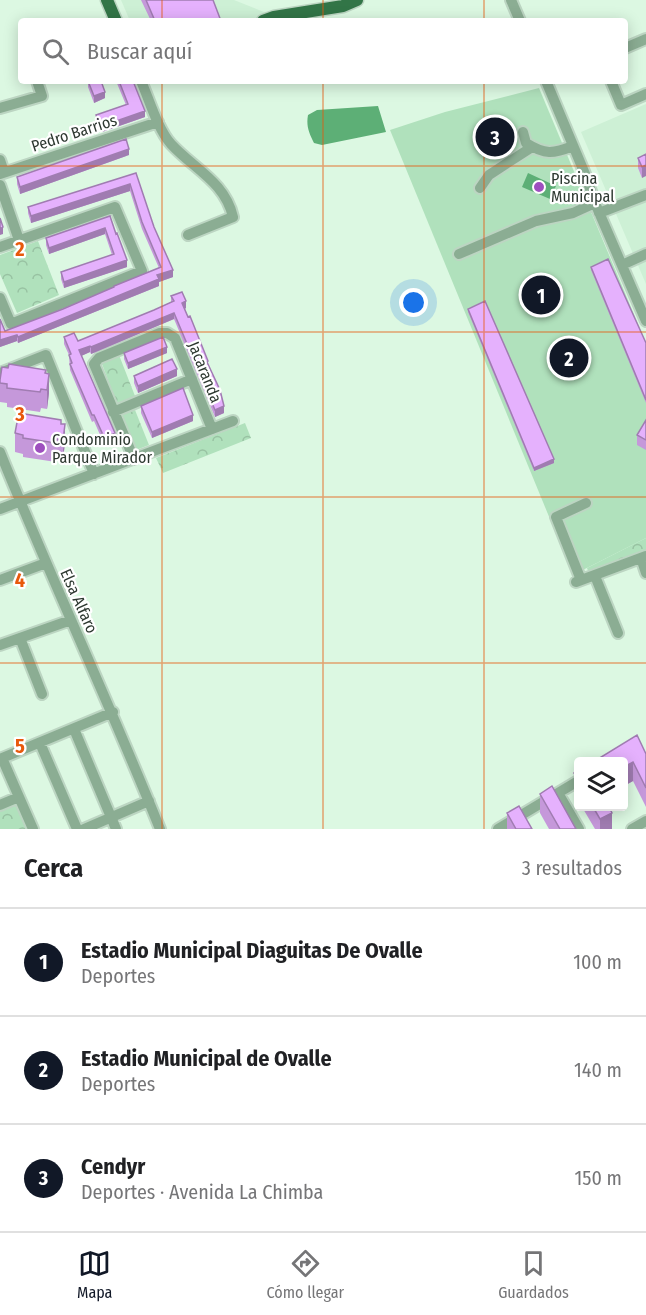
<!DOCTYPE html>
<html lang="es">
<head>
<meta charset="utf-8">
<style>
	body { margin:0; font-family:"Fira Sans Condensed",sans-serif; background:#f6f6f6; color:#202124 }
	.controls { position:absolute; right:18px; bottom:18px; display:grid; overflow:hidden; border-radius:6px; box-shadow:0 3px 15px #0003 }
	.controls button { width:54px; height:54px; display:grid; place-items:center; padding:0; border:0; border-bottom:2px solid #e0e0e0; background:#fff; color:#202124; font:30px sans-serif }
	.you { position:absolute; left:414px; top:303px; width:21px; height:21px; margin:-15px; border:4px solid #fff; border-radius:50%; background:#1a73e8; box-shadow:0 0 0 9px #1a73e833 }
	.badge { display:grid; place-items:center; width:39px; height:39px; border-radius:50%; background:#111827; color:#fff; font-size:20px; font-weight:700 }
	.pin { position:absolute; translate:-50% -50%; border:3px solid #fff; box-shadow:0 2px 6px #0006 }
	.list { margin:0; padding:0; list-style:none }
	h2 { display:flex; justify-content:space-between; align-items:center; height:78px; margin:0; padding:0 24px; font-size:26px }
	h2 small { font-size:20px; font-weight:400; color:#757577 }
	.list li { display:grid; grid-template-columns:39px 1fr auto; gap:18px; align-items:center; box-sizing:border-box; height:108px; padding:0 24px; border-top:2px solid #e0e0e0 }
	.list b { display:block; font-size:22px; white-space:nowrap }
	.list p { margin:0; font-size:20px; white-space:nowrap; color:#757577 }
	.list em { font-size:20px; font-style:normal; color:#757577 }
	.icon { flex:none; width:33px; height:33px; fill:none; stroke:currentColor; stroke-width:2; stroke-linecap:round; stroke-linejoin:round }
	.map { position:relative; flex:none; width:646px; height:829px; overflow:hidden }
	.search { position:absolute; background:#fff; box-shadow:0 3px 15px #0003; left:18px; right:18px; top:18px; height:66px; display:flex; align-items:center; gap:15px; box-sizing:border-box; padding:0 21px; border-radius:6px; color:#757577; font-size:22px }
	.sheet { height:402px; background:#fff }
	nav { display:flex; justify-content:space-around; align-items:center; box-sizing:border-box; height:84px; border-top:2px solid #e0e0e0; background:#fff; font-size:16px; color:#757577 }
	nav a { display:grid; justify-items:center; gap:3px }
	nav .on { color:#111827 }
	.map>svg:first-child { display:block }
</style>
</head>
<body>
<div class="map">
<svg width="646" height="829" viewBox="0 0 646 829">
	<defs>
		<pattern id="park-crowns" width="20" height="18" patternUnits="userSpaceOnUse" patternTransform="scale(1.5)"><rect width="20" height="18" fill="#b0e1bc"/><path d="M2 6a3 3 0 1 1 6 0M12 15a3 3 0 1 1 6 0" fill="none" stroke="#98c2a2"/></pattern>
	</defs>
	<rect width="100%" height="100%" fill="#dcf8e2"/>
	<path fill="#cdf0d5" d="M121 0H234L269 14 250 21H130Z
		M646 104V284L581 132Z"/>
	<path fill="#b0e1bc" d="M539 88 646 343V538L573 575 390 130 445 112Z"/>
	<path fill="url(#park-crowns)" d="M38 241 59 295 17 313 0 274V255Z
		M119 355 135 396 117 404 102 364 103 362Z
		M135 410 149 445 136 450 122 415Z
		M245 423 251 438 163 473 156 458Z
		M646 538V553L589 574 587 568Z
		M16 804 26 829H0V810Z"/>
	<path fill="#5daf76" d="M378 106 386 132 322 145 314 143C309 133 306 126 308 115L317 110Z
		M528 173 556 186 550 199 522 187Z"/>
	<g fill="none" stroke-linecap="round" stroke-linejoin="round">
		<defs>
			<path id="minor" d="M511 0 520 21
				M625 48 646 39
				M141 81C149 99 158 130 171 144 194 169 225 182 233 217L188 235
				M546 81 585 174 595 203 646 321
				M611 81 621 105 646 94
				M0 108 42 96 37 81
				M523 132 526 143C545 155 553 154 573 146
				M0 160 4 172
				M0 174 158 122
				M0 185 19 240
				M480 188 489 175 532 147
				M599 213 646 195
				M0 247 115 207 142 271 11 324 0 298
				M459 254 536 221 573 213 595 203
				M622 265 646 254
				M0 373 46 355 94 474
				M113 412 192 379
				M0 452C51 579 109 702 160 829
				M134 459 94 364 99 358 160 333H167L175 338 212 429
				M0 509 233 421
				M641 558 646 573
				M595 576 618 633
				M0 580 46 563
				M581 580 556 517 586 503
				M576 582 646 556
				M20 638 42 694
				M0 645 71 620
				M74 729 116 829
				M40 743 77 829
				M2 758 33 829
				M0 759 113 712
				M558 793 579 829
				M0 805 19 797
				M84 829 149 801
				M498 829 578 781
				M632 829 646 821"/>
			<path id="major" d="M107 0 116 21
				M263 21 274 17 343 6 357 0"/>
		</defs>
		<use href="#minor" stroke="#bcd5c2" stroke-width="14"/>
		<use href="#major" stroke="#bcd5c2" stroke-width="15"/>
		<use href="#minor" stroke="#8bad93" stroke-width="10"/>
		<use href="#major" stroke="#327547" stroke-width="12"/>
	</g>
	<path fill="#c598da" d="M141 0H213L221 21H151Z
		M88 81 105 98 94 103 88 87Z
		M116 81H133L145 117 102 132 101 129 99 130 96 122V115L126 105Z
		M646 154 642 178 638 168V158Z
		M129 155 20 194 17 184V177Z
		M136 173 154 227 173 277 159 282V286L18 343 17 341 0 347V319L5 331 63 309 159 268 142 229 130 191 31 223 28 213V207Z
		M110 216 127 267 64 288 61 279V272L112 255 105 234 49 254 46 245V238Z
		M591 267 646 343V403L591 270Z
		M171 296 186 308 185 309 208 366 224 413 215 417 174 319 91 354 90 352 81 356 115 439 104 444 94 421 92 422 70 370 69 355 64 344V337L78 341 154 310 171 302Z
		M468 309 554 463 534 471 468 312Z
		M124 353H167L128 369 124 359Z
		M46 373 49 393 47 409 41 408 40 412 7 407V403L0 402V380Z
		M134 376H177L138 393 134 383Z
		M141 406 193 421 152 438 141 413Z
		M646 420V450L637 445V435Z
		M61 424 65 443 63 459 57 458 56 462 23 457V454L15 452V433Z
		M646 754V807L633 781 624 786V762Z
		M579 770V801L574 792V773Z
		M540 794 576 829H549L540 813Z
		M582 807H609L612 829H595Z
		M507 813 532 829H507Z"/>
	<path fill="#a07cb1" d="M105 92V98L94 103V96Z
		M145 111V117L102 132V126Z
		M129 149V155L20 194V187Z
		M646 165V176L642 178V167Z
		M130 184V191L31 223V216Z
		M3 227V234L0 235V229Z
		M105 228V234L49 254V248Z
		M127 260V267L64 288V282Z
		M173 270V277L159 282V286L18 343V337L157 275Z
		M186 301V308L182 310V303Z
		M174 313V319L91 354V347Z
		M17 335V341L0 347V340Z
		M90 346V352L79 357V350Z
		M167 347V353L128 369V363Z
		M177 369V376L138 393V386Z
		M49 374V393L47 409V390Z
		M224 406V413L215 417V410Z
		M193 415V421L152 438V432Z
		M65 424V443L63 459V440Z
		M115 433V439L104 444V437Z
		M554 459V463L534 471V468Z
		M633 762V781L624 786V767Z
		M612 813V829H600V819Z"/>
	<path fill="#e5b1fd" stroke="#a07cb1" stroke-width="1.5" d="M146 0H213L221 21H155Z
		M88 81H101L105 92 94 96Z
		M119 81H133L145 111 102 126 101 123H99L96 115 128 104Z
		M126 139 129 149 20 187 17 177Z
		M646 154V165L642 167 638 158Z
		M136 173 154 227 173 270 157 275 159 279 18 337 17 335 0 340V319L5 331 63 309 114 287V286L161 267 142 222 130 184 31 216 28 207Z
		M110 216 116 234 117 233 127 260 64 282 61 272 114 254 105 228 49 248 46 238Z
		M0 218 3 227 0 229Z
		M608 259 646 343V400L591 267Z
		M182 292 186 301 182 303 188 317 190 316 208 361 207 362 220 390 224 406 215 410 174 313 91 347 90 346 79 350 115 433 104 437 94 415H92L70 364 72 363 69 355 71 354 64 337 74 333 78 341 154 310 174 301 171 296Z
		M485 301 554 459 534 468 468 309Z
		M163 337 167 347 128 363 124 353Z
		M172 359 177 369 138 386 134 376Z
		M9 364 46 370 45 373 49 374 47 390 41 389 40 392 7 388V384L0 383V380L2 367 8 368Z
		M183 388 193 415 152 432 141 406Z
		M25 414 61 420V424H65L63 440 57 439 56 443 23 438V435L15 433 18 417 24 418Z
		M646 420V440L637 435Z
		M637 735 646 754V788L633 762 624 767V762H593Z
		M579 770V782L574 773Z
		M552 786 576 829H560L540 794Z
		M519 806 532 829H516L507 813Z
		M593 807H609L612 813 600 819Z"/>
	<path fill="none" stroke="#e8590c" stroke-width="1.5" stroke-opacity="0.55" d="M162 0V21M323 0V21M484 0V21M162 81V829M323 81V829M484 81V829M0 166H646M0 332H646M0 497H646M0 663H646"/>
	<g fill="#9e4fbf" stroke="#fff" stroke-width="2">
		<circle cx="539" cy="187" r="6"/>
		<circle cx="40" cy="448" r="6"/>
	</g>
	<g text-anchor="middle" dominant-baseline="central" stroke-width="4.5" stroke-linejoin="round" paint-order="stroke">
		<g font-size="16" fill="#2d3830" stroke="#fff">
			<text transform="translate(74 133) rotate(-18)">Pedro Barrios</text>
			<text transform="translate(205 372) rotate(68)">Jacaranda</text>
			<text transform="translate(79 601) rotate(66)">Elsa Alfaro</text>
		</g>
		<g font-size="16" fill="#2d3830" stroke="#fff" text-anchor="start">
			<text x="551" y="178">Piscina<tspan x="551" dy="18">Municipal</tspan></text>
			<text x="52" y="439">Condominio<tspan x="52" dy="18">Parque Mirador</tspan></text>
		</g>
	</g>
	<g font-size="20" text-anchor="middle" font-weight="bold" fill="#e8590c" stroke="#fff" stroke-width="4.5" stroke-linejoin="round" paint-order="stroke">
		<text x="20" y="256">2</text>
		<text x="20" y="421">3</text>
		<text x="20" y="587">4</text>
		<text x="20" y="753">5</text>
	</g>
</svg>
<div class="controls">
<button><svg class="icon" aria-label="layers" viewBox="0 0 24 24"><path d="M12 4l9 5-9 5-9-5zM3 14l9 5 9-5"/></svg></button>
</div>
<div class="you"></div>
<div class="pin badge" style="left:541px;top:295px">1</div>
<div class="pin badge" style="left:569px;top:358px">2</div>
<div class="pin badge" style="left:495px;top:137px">3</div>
<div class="search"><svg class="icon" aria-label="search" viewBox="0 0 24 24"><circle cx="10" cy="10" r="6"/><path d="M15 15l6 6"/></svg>Buscar aquí</div>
</div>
<section class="sheet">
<h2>Cerca<small>3 resultados</small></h2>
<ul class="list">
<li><span class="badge">1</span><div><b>Estadio Municipal Diaguitas De Ovalle</b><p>Deportes</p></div><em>100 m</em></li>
<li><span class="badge">2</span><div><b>Estadio Municipal de Ovalle</b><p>Deportes</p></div><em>140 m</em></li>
<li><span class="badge">3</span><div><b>Cendyr</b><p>Deportes · Avenida La Chimba</p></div><em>150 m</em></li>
</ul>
</section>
<nav>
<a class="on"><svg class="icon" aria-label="map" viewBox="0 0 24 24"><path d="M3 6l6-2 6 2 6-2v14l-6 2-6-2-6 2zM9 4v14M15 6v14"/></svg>Mapa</a>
<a><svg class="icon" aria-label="directions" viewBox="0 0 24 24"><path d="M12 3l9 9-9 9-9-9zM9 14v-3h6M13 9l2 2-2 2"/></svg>Cómo llegar</a>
<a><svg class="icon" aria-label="saved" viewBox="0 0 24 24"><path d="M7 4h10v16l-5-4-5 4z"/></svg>Guardados</a>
</nav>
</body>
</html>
